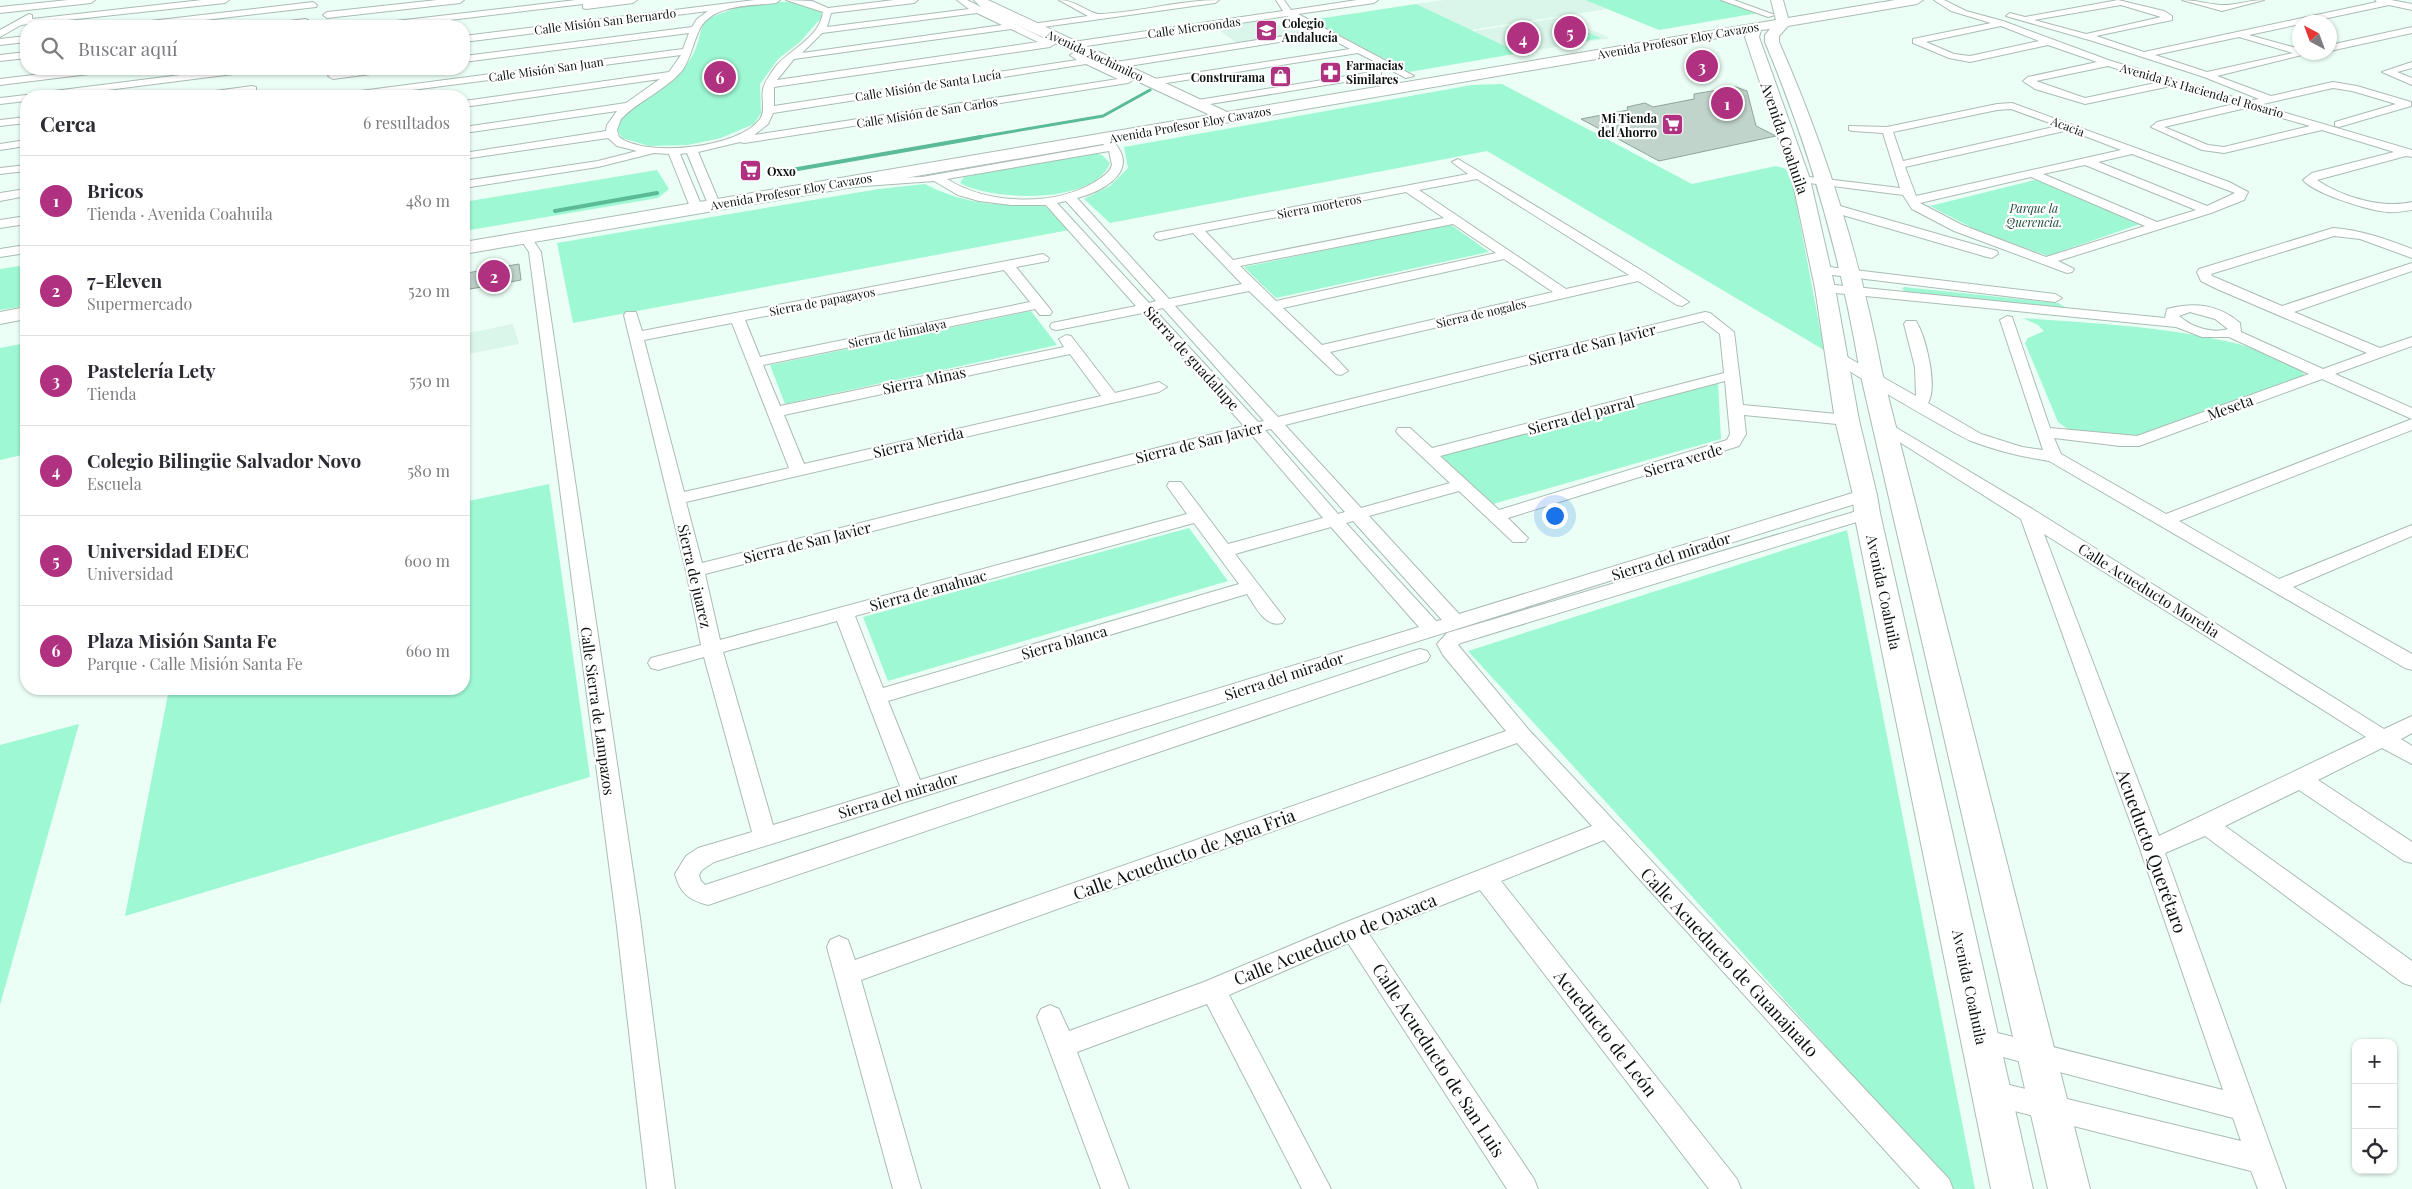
<!DOCTYPE html>
<html lang="es">
<head>
<meta charset="utf-8">
<style>
	body { margin:0; font-family:"Playfair Display",serif; background:#f2f2f3; color:#2b2b33 }
	.controls { position:absolute; right:15px; bottom:15px; display:grid; overflow:hidden; border-radius:10px; box-shadow:0 1px 4px #0004 }
	.controls button { width:45px; height:45px; display:grid; place-items:center; padding:0; border:0; border-bottom:1px solid #e1e1e2; background:#fff; color:#2b2b33; font:25px sans-serif }
	.compass { position:absolute; left:2292px; top:15px; width:45px; height:45px; border-radius:50%; background:#fff; box-shadow:0 1px 4px #0004; rotate:319deg }
	.you { position:absolute; left:1554px; top:515px; width:18px; height:18px; margin:-12px; border:4px solid #fff; border-radius:50%; background:#1a73e8; box-shadow:0 0 0 8px #1a73e833 }
	.badge { display:grid; place-items:center; width:32px; height:32px; border-radius:50%; background:#af3180; color:#fff; font-size:16px; font-weight:700 }
	.pin { position:absolute; translate:-50% -50%; border:2px solid #fff; box-shadow:0 1px 5px #0006 }
	.list { margin:0; padding:0; list-style:none }
	h2 { display:flex; justify-content:space-between; align-items:center; height:65px; margin:0; padding:0 20px; font-size:21px }
	h2 small { font-size:16px; font-weight:400; color:#7c7c81 }
	.list li { display:grid; grid-template-columns:32px 1fr auto; gap:15px; align-items:center; box-sizing:border-box; height:90px; padding:0 20px; border-top:1px solid #e1e1e2 }
	.list b { display:block; font-size:19px; white-space:nowrap }
	.list p { margin:0; font-size:16px; white-space:nowrap; color:#7c7c81 }
	.list em { font-size:16px; font-style:normal; color:#7c7c81 }
	.icon { flex:none; width:28px; height:28px; fill:none; stroke:currentColor; stroke-width:2; stroke-linecap:round; stroke-linejoin:round }
	.map { position:relative; flex:none; width:2412px; height:1189px; overflow:hidden }
	.search { position:absolute; background:#fff; box-shadow:0 1px 4px #0004; left:20px; top:20px; width:450px; height:55px; display:flex; align-items:center; gap:12px; box-sizing:border-box; padding:0 18px; border-radius:20px; color:#7c7c81; font-size:19px }
	.panel { position:absolute; background:#fff; box-shadow:0 1px 4px #0004; left:20px; top:90px; width:450px; height:605px; border-radius:20px }
	.map>svg:first-child { display:block }
</style>
</head>
<body>
<div class="map">
<svg width="2412" height="1189" viewBox="0 0 2412 1189">
	<rect width="100%" height="100%" fill="#ecfff6"/>
	<path fill="#daf5e9" d="M1445 0H1585L1607 9 1471 30 1416 4Z
		M1563 17 1610 38 1520 53 1474 31Z
		M1261 18 1274 26 1298 22 1313 31 1237 43 1213 26Z
		M513 324 519 344 464 355V334Z"/>
	<path fill="#9ff8d4" d="M1585 0H1721L1758 13 1659 30Z
		M776 2C791 2 809 1 821 12L822 17 800 42 778 59 760 84 761 113 754 124 721 138 688 145 649 146 622 138 617 129 620 120C642 98 671 86 689 61 700 47 699 27 707 19L743 5Z
		M1416 4 1520 53 1409 72 1311 20Z
		M1584 31 1601 38 1570 44 1553 36Z
		M1502 84 1692 184 1776 166 1786 169 1793 186 1824 350 1487 151 1110 223 1084 199 1110 186 1128 168 1124 147 1472 85Z
		M1094 153 1102 155 1110 163C1094 205 992 201 960 183L964 177Z
		M657 170 669 189 658 198 464 231V202Z
		M2035 180 2042 181 2143 223 2048 256 1976 230 1930 206Z
		M925 184C965 205 1001 206 1044 205L1069 230 573 323 557 243 879 189Z
		M1450 224 1489 252 1276 298 1244 267Z
		M26 265V306L0 310V269Z
		M1904 287 2058 303 2068 309 1910 294 1902 289Z
		M1031 311 1057 345 785 404 770 365Z
		M2023 318C2093 323 2162 326 2230 342 2255 347 2278 361 2301 370L2304 374 2302 377 2133 437 2069 430 2058 422 2025 343 2028 338 2044 331 2038 325Z
		M26 343V454L0 460V348Z
		M1718 383 1721 439 1493 504 1440 455Z
		M549 484 590 777 125 916 169 689H464V502Z
		M1189 528 1228 581 888 681 863 617Z
		M1847 530 1975 1189H1954L1679 882 1468 651Z
		M79 724 0 1005V745Z"/>
	<g fill="none" stroke-linecap="round" stroke-linejoin="round">
		<path stroke="#5bbb97" stroke-width="3" d="M974 138 1103 116 1150 90"/>
		<path stroke="#5bbb97" stroke-width="4" d="M769 174 981 137
			M555 211 657 193"/>
	</g>
	<path fill="#c1d4cb" stroke="#92a39b" d="M1736 87 1747 91 1756 126 1776 136 1659 161 1581 119 1628 110 1627 107 1645 103 1653 107 1694 99V94Z
		M519 264 521 280 470 289 467 273Z"/>
	<g fill="none" stroke-linecap="round" stroke-linejoin="round">
		<defs>
			<path id="street" d="M68 0H95L91 3 0 13V7Z
				M202 0H229L225 3 21 25 0 37V30L29 14 32 15V19Z
				M437 0H464L460 3 327 18 323 15 327 12Z
				M576 0H637L633 3 586 9 583 8V4L400 26H374L379 23Z
				M755 0H780L776 3C750 6 709 4 698 33 692 46 690 61 681 72 664 91 638 101 621 119L617 130 619 137C646 158 740 148 760 119 766 111 761 99 763 89 765 81 771 73 776 66 791 49 820 37 823 12L786 0 812 1 828 8 894 0H918L914 3 831 13 827 27 969 9 957 0H967L1055 44 1050 47 774 87V106L1077 60 1070 55 1075 52 1131 77 1133 80 1128 83 744 143 740 142 698 152 720 204 714 208 708 204 687 153 680 154 702 207 696 211 690 207 669 154 654 153 598 167 464 188V181L598 161 637 151 617 146 608 138 464 159V153L606 131 607 125 617 111 464 133V127L626 103 660 79 464 107V101L669 72 681 55 366 96H340L345 93 683 49 689 33 464 62V56L692 27 697 19 708 11 464 42V36ZM977 13 1002 25 802 53 822 33ZM1011 29 1038 42 777 80 794 59ZM1086 64 1118 79 754 135 768 124 773 113Z
				M1059 0C1077 0 1090 15 1101 14 1141 12 1179 0 1219 0L1215 3 1029 29 1027 27 1032 24 1088 16Z
				M1276 0H1284L1291 10 1357 0H1378L1374 3 1298 14 1414 76 1406 78 1358 53 1154 85 1149 82 1154 79 1350 49 1324 35 1116 68 1111 65 1116 62 1316 31 1287 16 1073 48 1068 45 1073 42 1283 11Z
				M1721 0H1734L1775 15 1768 17Z
				M1934 0H1944L1966 11 2003 21 2111 61 2247 101 2259 99 2204 77 2096 42 2006 16 2010 13 2025 17 2118 0 2164 11 2172 16V20L2096 36 2144 52 2377 2 2375 0H2391L2412 4V10L2389 5 2249 35 2300 49V52H2314L2217 76 2271 96 2333 82 2357 86 2411 102V106L2339 127 2335 126V122L2396 104 2352 91 2333 88 2259 105 2412 150V157L2406 156 2317 180C2342 197 2382 209 2412 202V210C2404 211 2396 213 2388 212 2370 211 2315 194 2303 180L2312 173 2394 152 2322 130 2224 153 2202 150 2151 127 2157 122 2234 104 2171 86 2085 104 2035 89 2023 81 2028 77 2097 62 2048 45 1970 62 1949 58 1913 43V39L1991 23 1951 11ZM2121 5 2161 17 2086 34 2034 20ZM2001 26 2039 41 1970 56 1954 54 1926 42ZM2239 37 2293 53 2207 72 2155 55ZM2108 66 2160 82 2085 98 2036 81ZM2246 108 2310 126 2224 147 2208 145 2164 127Z
				M2182 0C2195 0 2208 4 2221 5 2233 6 2250 0 2264 0L2222 11Z
				M313 2 317 5 316 7 154 26H128L133 23Z
				M305 19 308 20V24L268 26 273 23Z
				M2412 27V33L2330 51V45Z
				M26 36V42L0 45V39Z
				M26 52V58L0 61V55Z
				M2412 62V68L2397 72 2412 78V85L2382 72Z
				M83 69H110L105 72 0 85V79Z
				M228 69H254L249 72 60 96H33L38 93Z
				M366 69H391L386 72 333 79 328 76 333 73Z
				M1378 71 1381 72V76L1198 106 1193 103 1198 100Z
				M252 86 256 87V91L221 96H195L200 93Z
				M26 95 30 96H26V101L0 104V98Z
				M2012 103 2229 182 2248 192 2244 200 2211 213 2058 261 2074 269 2072 272 2067 273 1954 231 1912 209 1903 195 1801 182 1795 179 1801 176 1900 188 1883 133 1853 131 1849 130V126L1887 127 1997 104ZM2011 109 2058 126 1903 161 1893 132 1997 110ZM2069 130 2121 150 1916 196 1905 167ZM2132 154 2235 193 2207 206 2098 162ZM2085 165 2196 210 2157 222 2043 174ZM2031 177 2145 226 2046 257 1962 225 1920 203Z
				M26 117V123L0 126V120Z
				M1105 136C1111 137 1116 144 1119 149 1135 175 1098 193 1077 198L1169 299 1242 284 1193 233 1160 240 1156 239 1154 236 1156 233 1468 174 1452 162 1458 159 1646 273 1689 302 1682 306 1677 305 1638 281 1330 352 1348 371 1341 375 1336 374 1249 291 1175 306 1278 417 1705 312 1710 313 1734 332 1743 405 1847 415 1855 420 1847 425 1744 415 1746 434 1739 446 1508 518 1528 538 1525 542H1513L1459 491 1369 516 1459 614 1859 491H1871L1874 495 1871 499 714 862 702 870 699 875 701 881 705 885 1413 651 1420 649 1427 651 1430 656 1427 661 708 905C689 900 680 893 675 874L686 856 698 848 752 832 704 657 658 670 651 668 648 663 651 658 701 645 686 571 624 315 626 312H636L642 331 1043 254 1049 258 1048 261 1016 267 1050 309 1052 312 1050 315H1040L1035 309 763 365 780 406 1064 347 1059 339 1066 335 1071 336 1115 393 1159 382 1167 387 1159 392 686 502 702 563 1244 426 1143 313 1057 330 1052 329 1050 326 1052 323 1136 306 1046 205H1011L979 201 958 195 934 181 851 187 845 183 851 179 922 177 1104 145 1100 139ZM1109 151 1112 165C1109 174 1101 178 1093 183 1052 207 986 204 947 179ZM1477 179 1629 275 1566 289 1419 190ZM1406 192 1444 218 1233 260 1205 231ZM1066 201 1156 301 1149 303 1057 203ZM1453 224 1496 253 1276 301 1240 266ZM1504 259 1553 292 1322 345 1283 308ZM1004 270 1030 302 760 357 745 320ZM1163 308 1264 421 1258 422 1155 310ZM1703 321 1720 334 1724 373 1432 448 1410 428H1398L1396 431 1398 434 1450 483 1361 508 1285 425ZM732 323 789 468 684 492 644 340ZM1070 354 1101 396 804 464 784 415ZM1725 381 1730 434 1727 440 1499 510 1440 456ZM1271 429 1345 512 1338 514 1265 430ZM1251 434 1323 518 1228 544 1181 482H1169L1167 486 1187 514 720 640 705 574ZM1353 521 1442 620 1436 621 1346 523ZM1194 523 1239 584 883 688 855 616ZM1331 527 1419 627 920 780 888 701 1247 594C1256 607 1265 628 1282 623L1285 619 1282 615 1235 554ZM837 621 900 786 773 825 723 652Z
				M26 140V146L0 150V144Z
				M26 165V171L0 174V168Z
				M26 189V196L0 201V193Z
				M1833 204 1997 251 1998 254 1992 258 1987 257 1829 211 1827 208Z
				M26 216V224L0 228V220Z
				M2333 228C2361 230 2386 239 2412 249V258L2360 239 2334 236 2211 274 2212 276 2282 306 2412 263V271L2294 312 2380 348 2412 337V346L2335 374 2412 408V419L2322 379 2139 446H2120L2054 438 2061 454 2166 514 2412 419V430L2179 521 2279 579 2412 525V536L2293 587 2412 654V670L2405 668 2049 461C2023 457 1997 451 1971 441 1957 435 1835 365 1830 357L1832 354H1842L1916 396 1915 367 1904 324 1906 321H1916C1926 337 1938 387 1928 403L1981 434 2022 447 2043 450 2000 320 2007 316 2012 317 2050 428 2137 436 2309 374 2229 337H2202L2176 327 1825 292 1818 288 1825 284 2165 318 2167 309C2194 302 2218 304 2240 323L2241 332 2323 369 2367 353 2217 289 2201 281 2197 272 2199 269ZM2190 312 2215 319 2228 329C2211 334 2192 327 2179 316Z
				M525 233 529 234 541 252 640 918 675 1189H647L616 918 529 252 519 237Z
				M26 245V253L0 257V249Z
				M1821 266 2055 294 2062 298 2055 302 1816 273 1814 270 1816 267Z
				M1885 421 2034 510 2384 729 2412 716V733L2401 739 2412 746V764L2382 748 2318 780 2412 842V863L2404 861 2299 790 2225 826 2412 961V986L2403 983 2205 836 2165 853 2286 1189H2258L2251 1171 1983 1103 1979 1094 1983 1085 1993 1081 2241 1141 2233 1118 1973 1049 1969 1041 1973 1033 1982 1029 2223 1090 2140 849 2021 519 1879 429 1877 426 1879 423ZM2044 534 2366 737 2159 836Z
				M1867 508 1873 509 1876 513 1873 517 1461 643 1458 645 1528 729 1949 1179 1953 1189H1920L1604 840 1501 881 1737 1179 1741 1189H1709L1480 890 1369 934 1534 1179 1538 1189H1507L1348 943 1229 995 1331 1189H1302L1207 1004 1077 1052 1129 1189H1101L1037 1017 1041 1009 1050 1005 1059 1009 1069 1031 1204 982 1344 923 1592 826 1517 743 861 980 921 1189H893L827 947 830 940 839 936 848 940 855 960 1506 731 1443 655 1437 644 1447 633Z"/>
			<path id="secondary" d="M974 0H988L1227 112 1776 20 1771 0H1783L1788 18 1895 0H1923L1917 4 1788 26 1779 36V42C1826 149 1860 257 1882 372L2090 1189H2048L1860 372C1841 258 1810 149 1765 42V35L1770 29 1761 30 1759 37 1810 179 1835 288 1859 420 1877 495 1880 513 2033 1189H1991L1854 513 1853 495 1835 420 1815 288 1792 179 1745 37 1747 33 464 254V242L1210 115 984 10Z
				M26 307V319L0 324V312Z"/>
		</defs>
		<use href="#street" stroke="#aabcb3" stroke-width="2"/>
		<use href="#secondary" stroke="#aabcb3" stroke-width="2"/>
		<use href="#street" fill="#fff" fill-rule="evenodd"/>
		<use href="#secondary" fill="#fff" fill-rule="evenodd"/>
	</g>
	<defs>
		<symbol id="school-square" viewBox="-11 -11 22 22"><rect x="-9" y="-9" width="18" height="18" rx="4" fill="#af3180" stroke="#fff"/><path d="M0-5L7-2L0 1L-7-2ZM-4 1L0 2.5L4 1V4Q0 6-4 4Z" fill="#fff"/></symbol>
		<symbol id="pharmacy-square" viewBox="-11 -11 22 22"><rect x="-9" y="-9" width="18" height="18" rx="4" fill="#af3180" stroke="#fff"/><path d="M-2-6h4v4h4v4h-4v4h-4v-4h-4v-4h4Z" fill="#fff"/></symbol>
		<symbol id="shop-square" viewBox="-11 -11 22 22"><rect x="-9" y="-9" width="18" height="18" rx="4" fill="#af3180" stroke="#fff"/><path d="M-5-2.5h2.3a2.7 3.5 0 0 1 5.4 0H5L5.5 6h-11ZM-1.5-2.5h3a1.5 2.3 0 0 0-3 0Z" fill="#fff"/></symbol>
		<symbol id="supermarket-square" viewBox="-11 -11 22 22"><rect x="-9" y="-9" width="18" height="18" rx="4" fill="#af3180" stroke="#fff"/><path d="M-6-5.5h2.5l.6 2H6L4.5 2H-2.5L-4.4-4H-6ZM-1.5 3.2a1.3 1.3 0 1 0 .1 0ZM3 3.2a1.3 1.3 0 1 0 .1 0Z" fill="#fff"/></symbol>
	</defs>
	<g fill-rule="evenodd">
		<use href="#school-square" x="1254" y="18" width="25" height="25"/>
		<use href="#pharmacy-square" x="1318" y="60" width="25" height="25"/>
		<use href="#shop-square" x="1268" y="64" width="25" height="25"/>
		<use href="#supermarket-square" x="1660" y="112" width="25" height="25"/>
		<use href="#supermarket-square" x="738" y="158" width="25" height="25"/>
	</g>
	<g text-anchor="middle" dominant-baseline="central" stroke-width="4.5" stroke-linejoin="round" paint-order="stroke">
		<g font-size="12" fill="#0c120f" stroke="#fff">
			<text transform="translate(605 21) rotate(-7)">Calle Misión San Bernardo</text>
			<text transform="translate(1194 27) rotate(-8)">Calle Microondas</text>
			<text transform="translate(1678 40) rotate(-10)">Avenida Profesor Eloy Cavazos</text>
			<text transform="translate(1095 55) rotate(25)">Avenida Xochimilco</text>
			<text transform="translate(546 69) rotate(-8)">Calle Misión San Juan</text>
			<text transform="translate(928 85) rotate(-9)">Calle Misión de Santa Lucía</text>
			<text transform="translate(2202 90) rotate(16)">Avenida Ex Hacienda el Rosario</text>
			<text transform="translate(927 112) rotate(-9)">Calle Misión de San Carlos</text>
			<text transform="translate(1190 124) rotate(-10)">Avenida Profesor Eloy Cavazos</text>
			<text transform="translate(2068 126) rotate(21)">Acacia</text>
			<text transform="translate(791 191) rotate(-10)">Avenida Profesor Eloy Cavazos</text>
			<text transform="translate(1319 206) rotate(-11)">Sierra morteros</text>
			<text transform="translate(822 301) rotate(-11)">Sierra de papagayos</text>
			<text transform="translate(1481 313) rotate(-13)">Sierra de nogales</text>
			<text transform="translate(897 333) rotate(-12)">Sierra de himalaya</text>
		</g>
		<g font-size="12" font-weight="bold" fill="#0c120f" stroke="#fff" text-anchor="start">
			<text x="1282" y="23">Colegio<tspan x="1282" dy="14">Andalucía</tspan></text>
			<text x="1346" y="65">Farmacias<tspan x="1346" dy="14">Similares</tspan></text>
			<text x="1265" y="77" text-anchor="end">Construrama</text>
			<text x="1657" y="118" text-anchor="end">Mi Tienda<tspan x="1657" dy="14">del Ahorro</tspan></text>
			<text x="767" y="171">Oxxo</text>
		</g>
		<g font-size="12" font-style="italic" fill="#204a3a" stroke="#fff">
			<text x="2034" y="208">Parque la<tspan x="2034" dy="14">Querencia.</tspan></text>
		</g>
		<g font-size="15" fill="#0c120f" stroke="#fff">
			<text transform="translate(1785 138) rotate(71)">Avenida Coahuila</text>
			<text transform="translate(1592 344) rotate(-14)">Sierra de San Javier</text>
			<text transform="translate(1192 358) rotate(48)">Sierra de guadalupe</text>
			<text transform="translate(924 380) rotate(-12)">Sierra Minas</text>
			<text transform="translate(2230 407) rotate(-20)">Meseta</text>
			<text transform="translate(1581 415) rotate(-15)">Sierra del parral</text>
			<text transform="translate(918 442) rotate(-13)">Sierra Merida</text>
			<text transform="translate(1199 442) rotate(-14)">Sierra de San Javier</text>
			<text transform="translate(1683 460) rotate(-17)">Sierra verde</text>
			<text transform="translate(807 542) rotate(-14)">Sierra de San Javier</text>
			<text transform="translate(1671 556) rotate(-18)">Sierra del mirador</text>
			<text transform="translate(695 576) rotate(77)">Sierra de juarez</text>
			<text transform="translate(928 590) rotate(-15)">Sierra de anahuac</text>
			<text transform="translate(2149 590) rotate(32)">Calle Acueducto Morelia</text>
			<text transform="translate(1884 592) rotate(78)">Avenida Coahuila</text>
			<text transform="translate(1064 642) rotate(-16)">Sierra blanca</text>
			<text transform="translate(1284 676) rotate(-18)">Sierra del mirador</text>
			<text transform="translate(598 711) rotate(82)">Calle Sierra de Lampazos</text>
			<text transform="translate(898 795) rotate(-17)">Sierra del mirador</text>
			<text transform="translate(1970 987) rotate(78)">Avenida Coahuila</text>
		</g>
		<g font-size="18" fill="#0c120f" stroke="#fff">
			<text transform="translate(2152 851) rotate(70)">Acueducto Querétaro</text>
			<text transform="translate(1184 854) rotate(-20)">Calle Acueducto de Agua Fria</text>
			<text transform="translate(1335 939) rotate(-22)">Calle Acueducto de Oaxaca</text>
			<text transform="translate(1730 962) rotate(47)">Calle Acueducto de Guanajuato</text>
			<text transform="translate(1606 1033) rotate(52)">Acueducto de León</text>
			<text transform="translate(1439 1060) rotate(57)">Calle Acueducto de San Luis</text>
		</g>
	</g>
</svg>
<div class="controls">
<button>+</button>
<button>−</button>
<button><svg class="icon" aria-label="locate" viewBox="0 0 24 24"><circle cx="12" cy="12" r="6"/><path d="M12 2v4M12 18v4M2 12h4M18 12h4"/></svg></button>
</div>
<svg class="compass" viewBox="-18 -18 36 36"><path d="M0-13l5 13h-10z" fill="#e53935"/><path d="M0 13l5-13h-10z" fill="#7c7c81"/></svg>
<div class="you"></div>
<div class="pin badge" style="left:1727px;top:103px">1</div>
<div class="pin badge" style="left:494px;top:276px">2</div>
<div class="pin badge" style="left:1702px;top:66px">3</div>
<div class="pin badge" style="left:1523px;top:38px">4</div>
<div class="pin badge" style="left:1570px;top:32px">5</div>
<div class="pin badge" style="left:720px;top:77px">6</div>
<div class="search"><svg class="icon" aria-label="search" viewBox="0 0 24 24"><circle cx="10" cy="10" r="6"/><path d="M15 15l6 6"/></svg>Buscar aquí</div>
<section class="panel">
<h2>Cerca<small>6 resultados</small></h2>
<ul class="list">
<li><span class="badge">1</span><div><b>Bricos</b><p>Tienda · Avenida Coahuila</p></div><em>480 m</em></li>
<li><span class="badge">2</span><div><b>7-Eleven</b><p>Supermercado</p></div><em>520 m</em></li>
<li><span class="badge">3</span><div><b>Pastelería Lety</b><p>Tienda</p></div><em>550 m</em></li>
<li><span class="badge">4</span><div><b>Colegio Bilingüe Salvador Novo</b><p>Escuela</p></div><em>580 m</em></li>
<li><span class="badge">5</span><div><b>Universidad EDEC</b><p>Universidad</p></div><em>600 m</em></li>
<li><span class="badge">6</span><div><b>Plaza Misión Santa Fe</b><p>Parque · Calle Misión Santa Fe</p></div><em>660 m</em></li>
</ul>
</section>
</div>
</body>
</html>
